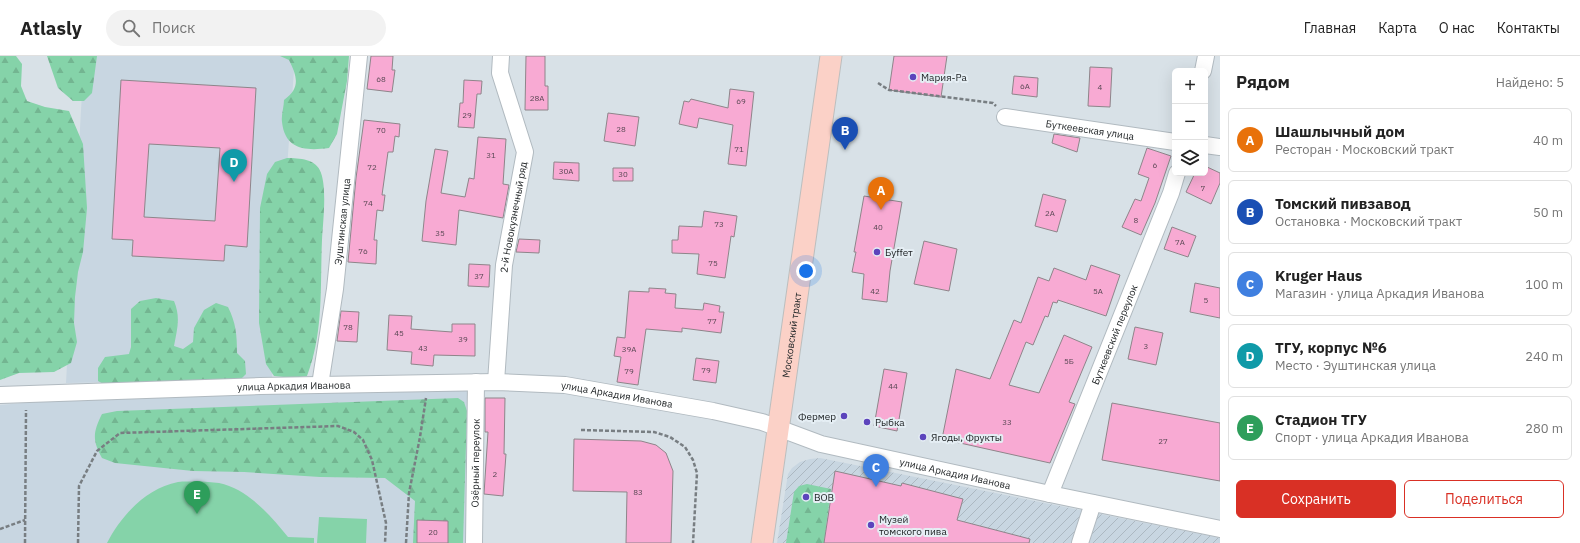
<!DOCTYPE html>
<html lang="ru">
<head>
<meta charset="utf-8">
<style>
	body { margin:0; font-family:"IBM Plex Sans",sans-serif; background:#f2f2f2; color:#222 }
	.controls { position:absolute; right:12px; top:12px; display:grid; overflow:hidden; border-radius:6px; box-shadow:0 4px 16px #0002 }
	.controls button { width:36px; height:36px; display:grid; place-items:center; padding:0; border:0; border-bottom:1px solid #e0e0e0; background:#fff; color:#222; font:20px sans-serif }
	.you { position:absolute; left:806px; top:215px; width:14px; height:14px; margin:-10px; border:3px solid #fff; border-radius:50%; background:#1a73e8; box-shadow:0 0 0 6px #1a73e833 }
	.badge { display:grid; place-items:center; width:26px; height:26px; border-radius:50%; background:#d93025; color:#fff; font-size:13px; font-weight:700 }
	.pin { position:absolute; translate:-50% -33px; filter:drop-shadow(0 1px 2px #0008) }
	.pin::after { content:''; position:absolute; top:21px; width:14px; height:12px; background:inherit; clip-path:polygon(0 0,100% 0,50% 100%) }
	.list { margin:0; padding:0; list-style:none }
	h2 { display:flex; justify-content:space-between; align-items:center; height:52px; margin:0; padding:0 16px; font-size:17px }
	h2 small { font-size:13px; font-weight:400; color:#767676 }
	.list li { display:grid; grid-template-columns:26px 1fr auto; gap:12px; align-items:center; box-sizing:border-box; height:64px; margin:0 8px 8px; padding:0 8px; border:1px solid #e0e0e0; border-radius:6px }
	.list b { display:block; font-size:15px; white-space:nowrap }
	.list p { margin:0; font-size:13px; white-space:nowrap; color:#767676 }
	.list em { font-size:13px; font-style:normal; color:#767676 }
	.actions { display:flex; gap:8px; padding:12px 16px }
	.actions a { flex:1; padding:9px 0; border:1px solid #d93025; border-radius:6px; text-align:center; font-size:14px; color:#d93025 }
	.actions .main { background:#d93025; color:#fff }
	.icon { flex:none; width:22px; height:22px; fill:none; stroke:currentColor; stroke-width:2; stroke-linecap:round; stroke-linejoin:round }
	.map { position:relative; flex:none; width:1220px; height:487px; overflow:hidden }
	header { display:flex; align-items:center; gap:24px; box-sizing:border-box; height:56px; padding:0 20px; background:#fff; border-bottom:1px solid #e0e0e0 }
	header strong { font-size:19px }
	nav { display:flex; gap:22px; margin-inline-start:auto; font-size:14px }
	.search { width:280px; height:36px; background:#f2f2f2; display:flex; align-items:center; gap:10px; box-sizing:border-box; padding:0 14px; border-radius:22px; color:#767676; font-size:15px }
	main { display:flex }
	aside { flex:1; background:#fff }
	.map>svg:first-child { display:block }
</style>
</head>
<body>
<header>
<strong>Atlasly</strong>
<div class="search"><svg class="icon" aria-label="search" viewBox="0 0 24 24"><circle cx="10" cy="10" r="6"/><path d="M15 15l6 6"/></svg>Поиск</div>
<nav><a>Главная</a><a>Карта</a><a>О нас</a><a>Контакты</a></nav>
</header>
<main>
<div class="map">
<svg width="1220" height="487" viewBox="0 0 1220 487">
	<defs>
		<pattern id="industrial-furrows" width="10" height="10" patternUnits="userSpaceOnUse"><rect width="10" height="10" fill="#c8d6e1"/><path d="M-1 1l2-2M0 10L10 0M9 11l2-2" fill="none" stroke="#acb8c1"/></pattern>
		<pattern id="forest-firs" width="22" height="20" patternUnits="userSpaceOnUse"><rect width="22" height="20" fill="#85d3a9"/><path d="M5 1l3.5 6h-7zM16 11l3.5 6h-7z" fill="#73b591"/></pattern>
	</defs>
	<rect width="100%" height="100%" fill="#d8e1e7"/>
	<path fill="#c8d6e1" d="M84 0H295L272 323 66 327Z
		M471 334 467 487H0V349L93 341Z"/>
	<path fill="url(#industrial-furrows)" d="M820 402 1220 482V487H777L788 418 792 412 800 406 810 403Z"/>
	<path fill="#85d3a9" d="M197 425C204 426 212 426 219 427 248 433 270 459 288 481L314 482V487H107C121 460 146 432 178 426 184 425 191 426 197 425Z
		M319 461 367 463 366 487H317Z"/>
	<path fill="url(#forest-firs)" d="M0 0H16L22 8 21 30 27 45 45 51 69 55 83 88 87 152 83 196 78 216 75 241 74 267 77 286 71 307 54 316 19 317 0 324Z
		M47 0H97L92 37 84 45H73L58 32Z
		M280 0H349L347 25 337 78 329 92C306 95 285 94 282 66 281 59 284 51 284 44 301 32 297 20 289 4Z
		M287 102C299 102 317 103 321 117 327 133 323 166 322 184 320 229 324 276 307 320L293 322 274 320 266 308 259 267 260 152 267 118 275 106Z
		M156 242 174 245C181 262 177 273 174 290L183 293 193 286 194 272 204 254 216 247 228 251C236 267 237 279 237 297L245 305 246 318 238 326 107 330 98 325V312L105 301 129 298 131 291V253L140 245Z
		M458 342 464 346 467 355 463 487H413L415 445 385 422 320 421 244 416 193 415 115 407 102 402C92 384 93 376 102 358L117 355Z
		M807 428 831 433 824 487H786L794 436 799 430Z"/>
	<path fill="#f8aad3" stroke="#8e858a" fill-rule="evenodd" d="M371 0H393L392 14H395L392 36 367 33Z
		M526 0H545V30H548V54H525Z
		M894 0H947L941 41 889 34Z
		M1090 11 1112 12 1110 51 1088 50Z
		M1014 20 1038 22 1037 41 1012 38Z
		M121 24 256 32 247 191 225 189 224 205 132 200 133 184 112 183ZM149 88 220 92 215 165 144 161Z
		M464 24 482 25 481 38H477L474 72 458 71 460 47H463Z
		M730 33 754 36 746 110 728 108 733 69 699 62 697 72 679 68 684 45 689 46 691 43 728 52Z
		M608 57 639 61 635 90 604 85Z
		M364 64 400 68 399 81 395 80 393 96H388L382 139H385L383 155 377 154 374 184H377L376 208 348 206 356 122Z
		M1054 78 1080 82 1077 96 1052 87Z
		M478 81 506 83 503 128 509 129 503 162 459 154 456 189 422 185 426 145 435 93 448 95 441 137 465 141 469 122 474 123Z
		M1147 92 1171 100 1155 147 1141 179 1122 171 1135 143 1141 145 1149 122 1138 118Z
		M554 106 579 107V125L553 123Z
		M1205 110 1220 117V127L1211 148 1186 136 1195 117H1205Z
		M613 112H633V125H613Z
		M1043 138 1066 144 1057 176 1035 170Z
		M864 140 902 146 890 215 887 246 862 243 864 218 852 216 856 196H854Z
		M704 155 737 160 734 181 731 180 725 222 697 218 699 198 672 197V184H678L679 170 702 171Z
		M1172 171 1196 180 1188 201 1164 193Z
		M519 183 540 184 539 197 516 196Z
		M924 185 957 193 949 235 914 228Z
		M469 208 490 209 489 231 468 230Z
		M1091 209 1120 219 1106 260 1058 244 1057 247 1053 246 1048 261 1045 260 1033 289 1026 286 1009 329 1039 337 1064 279 1092 291 1069 346 1075 348 1050 407 942 383 956 313 990 323 1014 264 1021 267 1038 221 1049 225 1054 212 1086 224Z
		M1195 227 1220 232V262L1190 256Z
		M649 232 666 233 665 237 676 238 675 252 703 254 704 247 720 250 719 256H724L721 277 682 272V276L646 273 638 329 617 326 621 301 614 300 617 281 625 282 629 235 649 236Z
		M341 255 359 256 357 286 337 285Z
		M389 259 412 260 411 273 452 276V268H475V300L434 299 433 310 411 308 412 296 387 294Z
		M1135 271 1163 277 1156 309 1128 303Z
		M696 302 719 305 716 327 693 324Z
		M884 313 907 317 897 375 874 370Z
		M485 342H505L504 398H506L503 440 484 438 488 376H485Z
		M1112 347 1220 367V425L1102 404Z
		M574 383 641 385 656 389 666 397 673 415 671 487H626L627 436 573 435Z
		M835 415 901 430 902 427 963 443 957 464 1030 483 1029 487H824Z
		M417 464 448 465V487H417Z"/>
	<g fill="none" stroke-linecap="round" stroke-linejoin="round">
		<defs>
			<g id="minor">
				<path d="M1203 15 1206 0"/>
				<path id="s1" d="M1005 61 1175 86"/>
				<path d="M1205 89 1220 91"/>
				<path id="s2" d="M496 326 504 209 525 96 500 17 501 0"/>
				<path id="s3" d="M320 329 335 233 359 0"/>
				<path id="s4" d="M0 339 260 330 496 326 565 329 713 355 762 366 821 388 1050 438 1220 473"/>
				<path id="s5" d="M1050 438 1171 137 1177 117"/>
				<path id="s6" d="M474 487 476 326"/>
				<path d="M1080 487 1093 447"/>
			</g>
			<g id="major">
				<path id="s7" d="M762 487 831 0"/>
			</g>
		</defs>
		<use href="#minor" stroke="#b1bac0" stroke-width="18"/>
		<use href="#major" stroke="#bcbebe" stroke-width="23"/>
		<path stroke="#787e82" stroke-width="2.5" stroke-dasharray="4 2" stroke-linecap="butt" d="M878 27 889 34 993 47 996 50
			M581 374 654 376 670 381 685 391 693 404 697 417 693 487
			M0 473 25 464
			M25 487 26 354
			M78 487 79 430 97 395 120 377 338 370 354 376 363 384 372 404 386 467 385 487
			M406 487 409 437 420 381 426 342"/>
		<use href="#minor" stroke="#fff" stroke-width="16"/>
		<use href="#major" stroke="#fbd1c7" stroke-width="21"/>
	</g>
	<g fill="#5c44bc" stroke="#e5eef4" stroke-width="1.5">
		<circle cx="913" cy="21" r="4"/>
		<circle cx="877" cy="196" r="4"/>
		<circle cx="844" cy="360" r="4"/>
		<circle cx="867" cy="366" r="4"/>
		<circle cx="923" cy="381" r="4"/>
		<circle cx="806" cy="441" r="4"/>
		<circle cx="871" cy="469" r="4"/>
	</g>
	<g text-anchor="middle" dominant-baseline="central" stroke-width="4" stroke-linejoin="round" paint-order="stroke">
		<g font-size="8" fill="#574652">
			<text x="381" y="23">68</text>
			<text x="1025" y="30">6А</text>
			<text x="1100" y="31">4</text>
			<text x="537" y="42">28А</text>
			<text x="741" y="45">69</text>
			<text x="467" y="59">29</text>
			<text x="621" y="73">28</text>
			<text x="381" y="74">70</text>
			<text x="739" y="93">71</text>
			<text x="491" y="99">31</text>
			<text x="1155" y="109">6</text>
			<text x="372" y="111">72</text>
			<text x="566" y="115">30А</text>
			<text x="623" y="118">30</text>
			<text x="1203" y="132">7</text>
			<text x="368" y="147">74</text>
			<text x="1050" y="157">2А</text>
			<text x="1136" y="164">8</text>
			<text x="719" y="168">73</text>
			<text x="878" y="171">40</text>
			<text x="440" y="177">35</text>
			<text x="1180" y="186">7А</text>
			<text x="363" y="195">76</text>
			<text x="713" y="207">75</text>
			<text x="479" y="220">37</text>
			<text x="875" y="235">42</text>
			<text x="1098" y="235">5А</text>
			<text x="1206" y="244">5</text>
			<text x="712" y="265">77</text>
			<text x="348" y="271">78</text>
			<text x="399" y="277">45</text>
			<text x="463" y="283">39</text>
			<text x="1146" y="290">3</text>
			<text x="423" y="292">43</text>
			<text x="629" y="293">39А</text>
			<text x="1069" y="305">5Б</text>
			<text x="706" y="314">79</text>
			<text x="629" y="315">79</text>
			<text x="893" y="330">44</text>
			<text x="1007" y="366">33</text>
			<text x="1163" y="385">27</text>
			<text x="495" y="418">2</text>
			<text x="638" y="436">83</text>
			<text x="433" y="476">20</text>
		</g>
		<g font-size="10" fill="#212527" stroke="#e5eef4" text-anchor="start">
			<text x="921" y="21">Мария-Ра</text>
			<text x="885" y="196">Буffет</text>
			<text x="836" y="360" text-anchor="end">Фермер</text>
			<text x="875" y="366">Рыбка</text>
			<text x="931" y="381">Ягоды, Фрукты</text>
			<text x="814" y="441">ВОВ</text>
			<text x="879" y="463">Музей<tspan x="879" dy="12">томского пива</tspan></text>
		</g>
		<g font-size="10" fill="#212527" stroke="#e5eef4">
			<text stroke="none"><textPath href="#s1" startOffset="86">Буткеевская улица</textPath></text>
			<text stroke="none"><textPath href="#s2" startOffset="166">2-й Новокузнечный ряд</textPath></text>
			<text stroke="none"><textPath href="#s3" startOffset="165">Эуштинская улица</textPath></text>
			<text stroke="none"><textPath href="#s5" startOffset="172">Буткеевский переулок</textPath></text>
			<text stroke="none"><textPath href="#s7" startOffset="210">Московский тракт</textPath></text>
			<text stroke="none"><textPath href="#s4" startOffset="294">улица Аркадия Иванова</textPath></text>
			<text stroke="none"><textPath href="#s4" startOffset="618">улица Аркадия Иванова</textPath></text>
			<text stroke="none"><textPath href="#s6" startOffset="80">Озёрный переулок</textPath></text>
			<text stroke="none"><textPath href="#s4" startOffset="966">улица Аркадия Иванова</textPath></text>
		</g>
	</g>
</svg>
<div class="controls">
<button>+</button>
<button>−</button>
<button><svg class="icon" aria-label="layers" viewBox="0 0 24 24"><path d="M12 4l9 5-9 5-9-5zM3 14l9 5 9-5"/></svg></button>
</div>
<div class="you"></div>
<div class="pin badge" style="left:881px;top:154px;background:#e8710a">A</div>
<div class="pin badge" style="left:845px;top:94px;background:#1a4fb4">B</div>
<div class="pin badge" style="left:876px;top:431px;background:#3f7fe0">C</div>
<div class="pin badge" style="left:234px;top:126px;background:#0f9aa8">D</div>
<div class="pin badge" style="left:197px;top:458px;background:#2e9e5b">E</div>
</div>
<aside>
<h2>Рядом<small>Найдено: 5</small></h2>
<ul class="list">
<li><span class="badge" style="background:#e8710a">A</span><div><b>Шашлычный дом</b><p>Ресторан · Московский тракт</p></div><em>40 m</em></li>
<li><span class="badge" style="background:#1a4fb4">B</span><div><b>Томский пивзавод</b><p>Остановка · Московский тракт</p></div><em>50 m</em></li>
<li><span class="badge" style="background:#3f7fe0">C</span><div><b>Kruger Haus</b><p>Магазин · улица Аркадия Иванова</p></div><em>100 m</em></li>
<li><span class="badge" style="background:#0f9aa8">D</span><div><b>ТГУ, корпус №6</b><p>Место · Эуштинская улица</p></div><em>240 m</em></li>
<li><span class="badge" style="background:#2e9e5b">E</span><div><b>Стадион ТГУ</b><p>Спорт · улица Аркадия Иванова</p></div><em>280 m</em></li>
</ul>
<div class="actions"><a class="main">Сохранить</a><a>Поделиться</a></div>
</aside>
</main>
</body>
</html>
